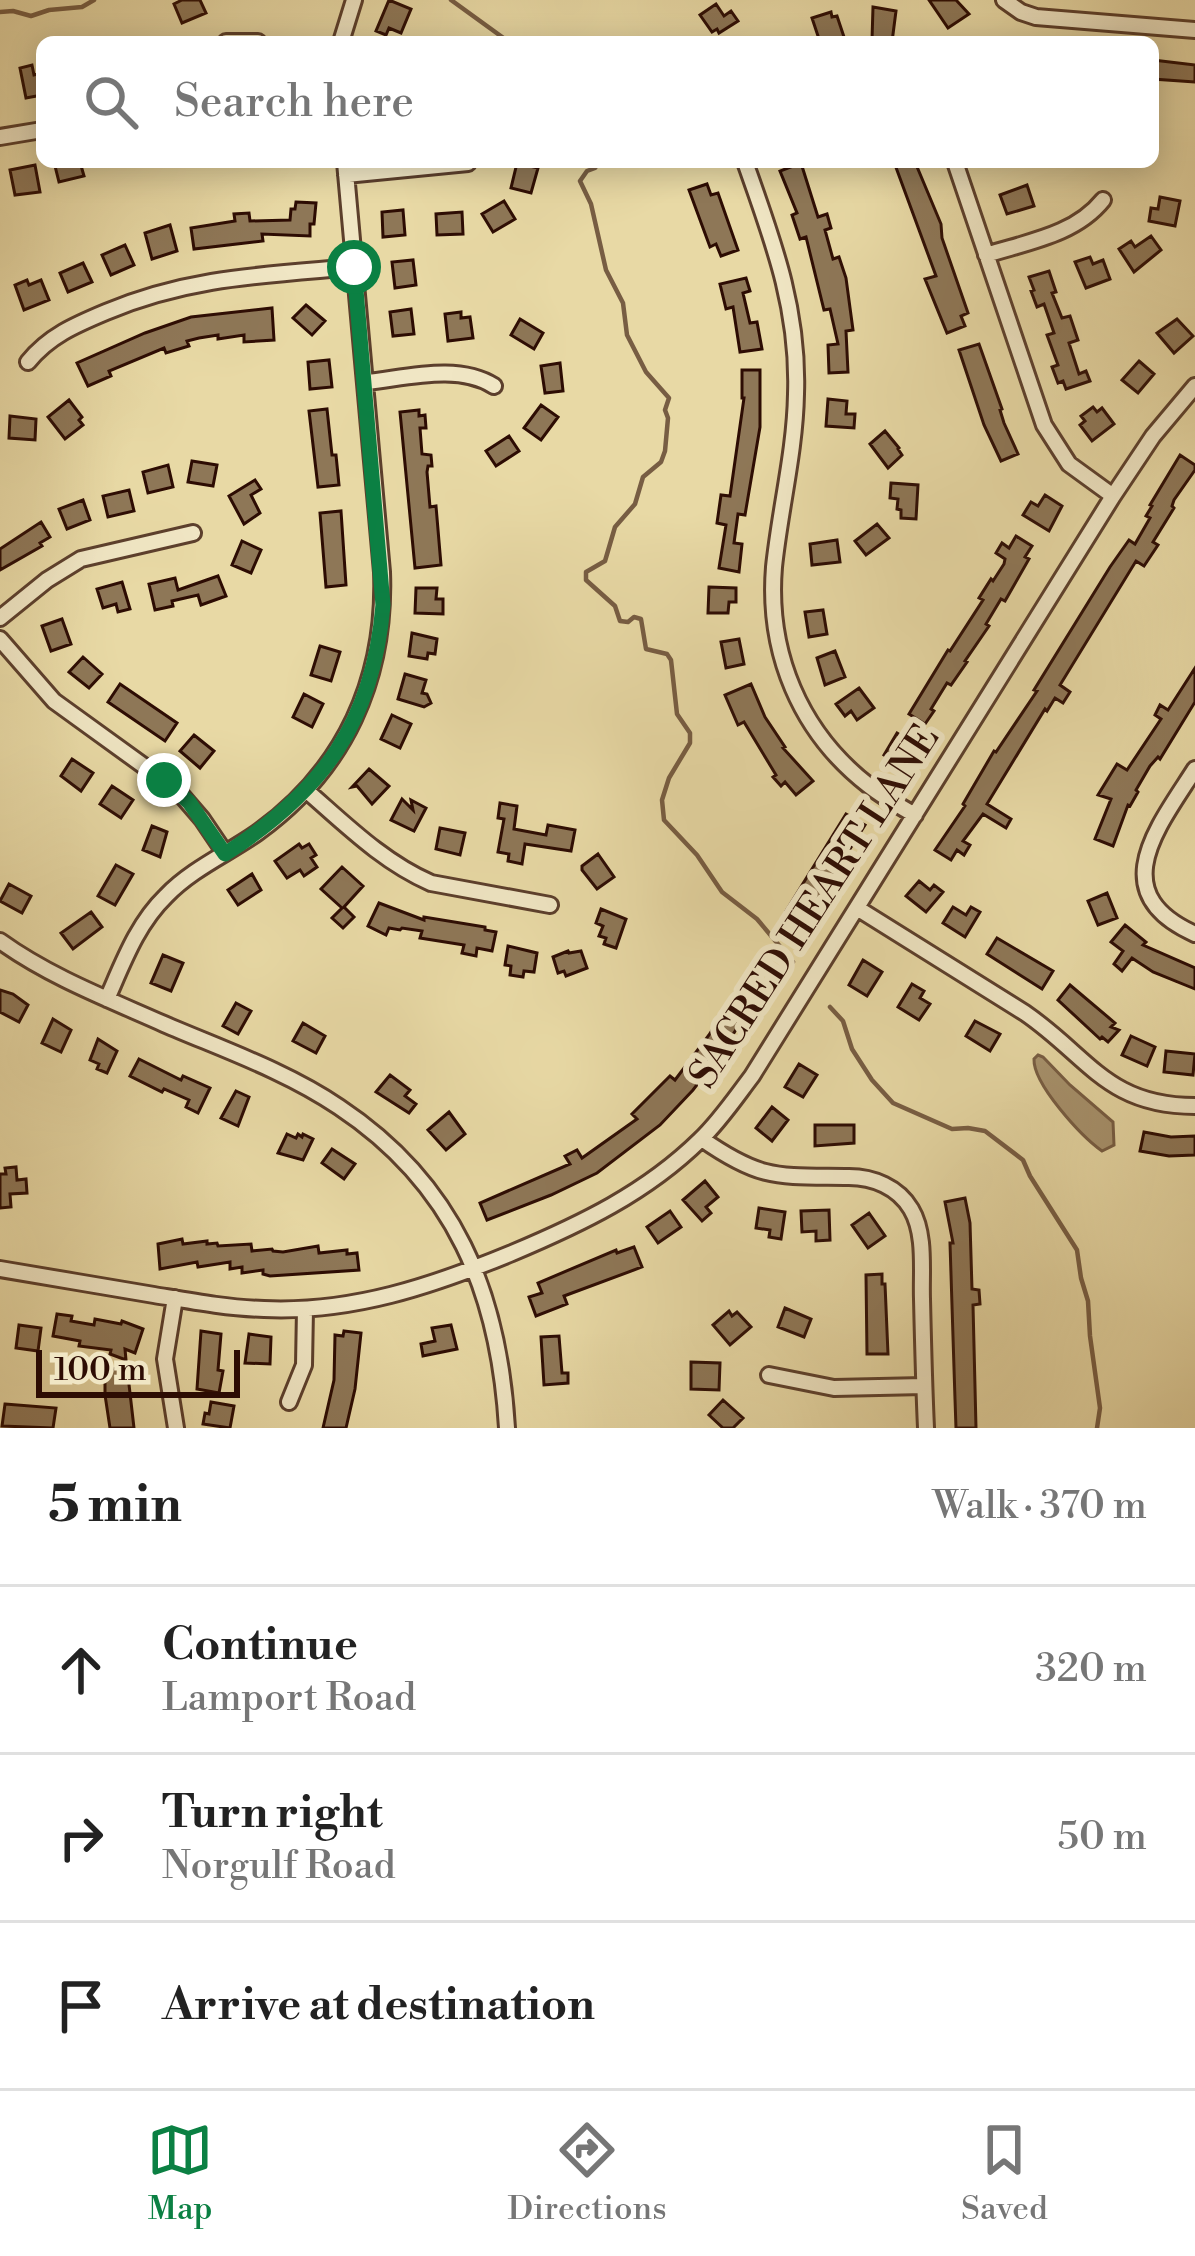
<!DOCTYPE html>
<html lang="en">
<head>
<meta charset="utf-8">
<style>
	body { margin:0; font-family:"Libre Bodoni",serif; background:#f6f6f6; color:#222 }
	.scale { position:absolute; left:36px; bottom:30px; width:204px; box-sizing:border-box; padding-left:12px; border:6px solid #2d0c03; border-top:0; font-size:33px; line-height:42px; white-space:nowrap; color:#2d0c03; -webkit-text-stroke:9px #f0e6c4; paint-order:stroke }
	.stop { position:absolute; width:36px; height:36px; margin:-27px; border:9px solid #0b8043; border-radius:50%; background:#fff }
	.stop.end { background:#0b8043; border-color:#fff; box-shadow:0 3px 12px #0008 }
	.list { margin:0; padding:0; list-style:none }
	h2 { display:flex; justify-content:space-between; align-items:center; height:156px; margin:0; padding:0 48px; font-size:51px }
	h2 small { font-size:39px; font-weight:400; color:#767676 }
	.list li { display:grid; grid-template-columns:78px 1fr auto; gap:36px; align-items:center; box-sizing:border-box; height:168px; padding:0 48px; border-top:3px solid #e0e0e0 }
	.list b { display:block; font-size:45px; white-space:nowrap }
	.list p { margin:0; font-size:39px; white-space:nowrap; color:#767676 }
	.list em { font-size:39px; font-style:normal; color:#767676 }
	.icon { flex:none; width:66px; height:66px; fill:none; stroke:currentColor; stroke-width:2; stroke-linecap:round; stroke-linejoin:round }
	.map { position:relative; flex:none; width:1195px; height:1428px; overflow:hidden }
	.search { position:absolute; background:#fff; box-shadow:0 6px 30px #0003; left:36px; right:36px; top:36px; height:132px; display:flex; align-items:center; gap:30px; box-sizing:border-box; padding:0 42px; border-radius:18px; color:#767676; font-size:45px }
	.sheet { height:660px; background:#fff }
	nav { display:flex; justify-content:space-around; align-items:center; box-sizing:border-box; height:168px; border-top:3px solid #e0e0e0; background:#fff; font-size:33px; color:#767676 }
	nav a { display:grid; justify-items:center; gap:6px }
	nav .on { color:#0b8043 }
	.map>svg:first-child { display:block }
</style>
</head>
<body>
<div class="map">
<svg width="1195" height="1428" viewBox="0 0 1195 1428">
	<rect width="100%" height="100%" fill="#e8d9a5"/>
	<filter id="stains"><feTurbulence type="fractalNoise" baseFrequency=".00167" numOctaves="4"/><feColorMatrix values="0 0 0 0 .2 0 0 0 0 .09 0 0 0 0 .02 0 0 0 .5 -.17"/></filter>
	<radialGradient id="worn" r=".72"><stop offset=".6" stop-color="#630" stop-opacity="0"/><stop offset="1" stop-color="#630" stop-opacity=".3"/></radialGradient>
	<path fill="#a8936e" stroke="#775d43" stroke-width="3" d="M1038 1055 1043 1057 1070 1085 1113 1122 1114 1145 1102 1151C1081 1136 1033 1084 1034 1059Z"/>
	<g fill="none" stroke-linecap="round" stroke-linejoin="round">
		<path stroke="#775d43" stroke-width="4.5" d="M451 0 509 42
			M0 12 13 11 31 16 49 10 82 7 94 0
			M599 162 595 168 587 171 580 181 591 204 606 270 623 303 627 335 646 372 669 398 665 410 668 418 665 451 661 462 643 477 635 504 615 527 605 561 586 572V580L615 606 620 621 628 622 634 617 641 619 646 649 667 654 671 660 677 714 690 733V743L669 778 662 800 664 820 697 855 722 892 757 919 793 962
			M830 1007 843 1021 852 1049 872 1080 893 1103 952 1129 968 1128 985 1131 1023 1160 1030 1176 1077 1250 1081 1278 1088 1301 1090 1336 1100 1408 1097 1428"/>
	</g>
	<path fill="#8e7757" stroke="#2d0c03" stroke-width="3" d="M182 0H200L206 13 182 23 174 4Z
		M389 0 411 9 401 33 389 28 386 35 376 31Z
		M929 0H956L969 14 948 28Z
		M716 4 724 16 731 11 738 21 719 33 717 29 712 32 700 15Z
		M873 7 896 11 892 42 872 40Z
		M831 12 832 17 837 16 844 37 820 42 812 18Z
		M1153 60 1195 65V82L1153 79Z
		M32 65 34 75 42 73V95L26 98 20 68Z
		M54 162H80L84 176 59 182Z
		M894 162H915L941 224 942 238 968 313 961 316 965 326 947 333 925 279 936 276Z
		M517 163 538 168 531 193 511 188Z
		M801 163 818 217 827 214 831 228 825 230 833 259 839 257 846 278 853 330 846 331 848 372 829 373 828 345 838 344 830 309 824 310 806 237 800 239 792 215 797 213 780 171Z
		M35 165 40 192 15 195 10 170Z
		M707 184 711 195 718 193 738 250 721 256 716 244 710 247 689 190Z
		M1027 185 1034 206 1007 214 1000 195Z
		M1160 197 1180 201 1175 226 1149 221 1151 208 1158 209Z
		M504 201 515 219 493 232 482 214Z
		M296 202 316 203 314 224H310V236L262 234 263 241 194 249 191 228 235 221 234 214 249 213 250 221 290 220 291 209H295Z
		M403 210 405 235 383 237 382 212Z
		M462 212 463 234 437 235 436 214Z
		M170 225 177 251 152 259 145 233Z
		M1151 236 1161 250 1134 272 1119 249 1131 241 1135 247Z
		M125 245 134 265 111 275 102 255Z
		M1090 257 1093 264 1103 260 1110 279 1086 288 1075 262Z
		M413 260 416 285 395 288 392 262Z
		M83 263 92 282 68 292 60 273Z
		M1049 271 1056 292 1052 293 1062 318 1070 316 1078 340 1069 343 1079 374 1086 371 1090 381 1066 389 1063 381 1058 383 1052 367 1058 365 1047 335 1054 333 1044 304 1037 307 1031 291 1034 290 1029 277Z
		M746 278 750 291 743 293 750 323 757 322 762 349 740 352 733 307 726 309 720 284Z
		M27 280 29 285 41 280 49 300 24 310 15 285Z
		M306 305 325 321 312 335 293 318Z
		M272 308 274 340 244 342V335L218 339V335L199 338 187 341 189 346 166 353 164 348 109 371 111 376 88 386 77 363 145 333 191 317Z
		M411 309 414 334 393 336 390 312Z
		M461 312V318L470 317 473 338 448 341 445 314Z
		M520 319 543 333 534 349 511 335Z
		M1177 319 1193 336 1174 353 1157 333Z
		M979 344 1002 409 1000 410 1004 423 1018 454 1001 461 984 425 959 350Z
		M329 360 332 387 310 389 308 362Z
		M1139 361 1154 374 1138 393 1122 380Z
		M560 363 563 391 545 393 541 366Z
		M742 370H760V427L745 515 738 514 734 543 742 544 739 572 719 568 726 525 717 523 721 495 730 496 744 398H742Z
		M828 399 847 401 846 414H855L854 428 826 426Z
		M69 400 82 417 79 420 83 425 65 439 48 417Z
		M541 405 558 417 541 440 524 428Z
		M1093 407 1097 412 1102 408 1114 424 1092 441 1080 425 1085 421 1081 416Z
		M327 409 332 455H336L339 485 318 487 309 411Z
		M419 410V416L425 415 426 428H420L422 454 431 455 432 466H428L427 472 430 507 436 506 441 565 415 568 400 412Z
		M10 416 36 419 35 440 9 438Z
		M885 431 899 448 898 449 902 455 888 468 870 444Z
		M509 436 519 451 496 466 486 451Z
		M1180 455 1195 465V470L1174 500 1172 506 1174 508 1153 542 1158 545 1144 566 1136 561 1060 685 1070 692 1063 703 1055 698 1047 711 1045 709 987 804 1011 819 1006 828 983 814 963 841 970 845 964 855 957 850 951 860 935 850 965 806 963 804 994 751 996 752 1037 691 1034 690 1110 567 1129 540 1135 544 1150 518 1146 516 1152 506 1150 505Z
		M192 461 217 465 213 486 188 482Z
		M168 465 173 487 148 493 143 472Z
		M255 480 261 489 251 495 260 513 244 524 229 496Z
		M891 483 918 485 916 519 901 518V510L897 509 898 499 890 498Z
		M129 490 134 511 108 517 103 496Z
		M1045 495 1062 506 1049 531 1023 515 1031 502 1038 506Z
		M83 500 90 520 67 529 59 509Z
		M341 511 346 585 326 587 320 513Z
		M41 522 50 537 40 543 42 546 0 570V549Z
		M877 524 889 538 866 555 855 541Z
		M1016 536 1032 546 1025 557 1029 559 1005 601 1001 599 986 624 989 626 965 661 967 662 951 685 947 683 931 709 934 711 925 724 909 714 948 650 950 651 983 600 979 598 991 579 993 581 1004 564 1005 559 996 553 1002 543 1009 548Z
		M837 540 840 562 812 565 810 544Z
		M242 541 261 550 251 573 232 565Z
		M218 576 226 596 201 605 198 595 172 601 173 606 155 610 149 584 175 578 178 590Z
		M122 582 130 609 118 612 116 604 103 608 97 589Z
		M709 587 736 588V602H729L728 613H708Z
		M416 588H437L436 599H443V614L415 613Z
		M823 610 827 634 809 637 805 612Z
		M62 619 71 644 51 651 42 626Z
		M412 633 437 639 435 654 428 653 427 659 409 656Z
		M739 639 744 664 726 668 721 642Z
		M320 646 340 652 331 681 311 675Z
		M835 651 845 677 825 685 817 658Z
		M83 657 102 674 89 688 69 672Z
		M1195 668V702L1160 759 1158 757 1150 766 1136 790 1138 792 1130 806 1128 805 1113 846 1095 839 1111 799 1098 795 1117 764 1127 770 1161 719 1155 715 1160 705 1168 710Z
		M405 674 426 680 422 693 427 694 431 703 424 707 398 699Z
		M120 684 177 723 165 741 108 702Z
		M751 684 765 717 785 747 783 748 813 781 796 795 785 782 781 786 773 777 776 775 744 722 738 725 725 695Z
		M859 688 874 708 857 720 851 711 845 716 836 704Z
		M304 694 323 704 312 727 293 717Z
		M392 715 411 724 400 748 381 739Z
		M897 733 914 744 900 765 884 755Z
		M194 735 214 751 200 768 180 751Z
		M72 759 93 773 81 791 61 776Z
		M369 769 389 786 372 804 357 786 352 787Z
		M112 786 133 800 121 818 100 804Z
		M402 799 413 810 411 800 426 808 414 831 391 820Z
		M500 803 517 806 514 829 546 835 548 825 575 830 571 851 525 844 522 864 508 861 509 854 498 852 504 819 498 818Z
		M846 814 865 825 804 922 786 911Z
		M152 826 167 832 160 857 143 850Z
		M440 828 465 833 460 855 436 849Z
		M299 844 302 848 309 844 316 855 311 858 317 867 304 876 300 870 287 878 275 861Z
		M598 854 614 877 597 889 582 870V866Z
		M116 865 133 874 115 905 98 896Z
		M342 867 363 886 344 907 354 917 343 928 332 918 342 908 321 889Z
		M252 874 261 890 238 905 228 890Z
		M919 881 930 890 934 885 943 892 926 912 906 896Z
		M9 884 31 896 22 913 0 901Z
		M1107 893 1117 918 1098 925 1088 901Z
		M379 903 424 920V917L485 927V930L496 932 492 951 477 948 476 956 462 953 464 945 420 938 422 931 402 928 400 930 389 928 386 935 368 926Z
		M953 907 966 915 971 907 980 912 965 937 943 923Z
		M601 909 626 919 616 948 604 944 606 938 599 936 603 926 596 923Z
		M91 912 102 927 73 949 61 933Z
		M1125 925 1146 942 1143 945 1195 968V989L1153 972 1132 958 1122 971 1114 964 1123 951 1111 942Z
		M997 938 1053 971 1042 989 987 954Z
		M508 946 537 953 534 972 524 971 523 977 510 975 511 966 505 965Z
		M568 951 569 953 581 951 587 968 566 976 564 971 558 973 553 957Z
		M163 955 183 963 171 991 151 983Z
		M863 960 882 972 867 996 849 985Z
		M746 975 764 985 722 1052 693 1090 660 1125 597 1173 551 1195 487 1220 480 1203 570 1164 565 1156 577 1150 582 1158 637 1119 632 1114 670 1076 675 1080 709 1035Z
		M912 984 924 991 920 998 930 1004 919 1020 898 1007Z
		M1070 985 1115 1023 1111 1027 1119 1030 1108 1042 1102 1037 1100 1039 1058 1000Z
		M0 990 13 994 28 1005 19 1022 0 1012Z
		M236 1003 251 1011 238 1034 223 1026Z
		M53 1019 71 1030 61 1052 42 1043Z
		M975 1021 1000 1034 990 1051 966 1036Z
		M303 1023 325 1036 316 1053 293 1041Z
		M1131 1036 1155 1047 1147 1066 1122 1055Z
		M98 1039 117 1051 107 1073 97 1069 99 1064 90 1060Z
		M1166 1051 1195 1054 1193 1075 1164 1072Z
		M139 1059 181 1080 183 1076 210 1088 198 1113 186 1107 189 1100 164 1089 162 1092 130 1076Z
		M799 1064 817 1075 803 1097 785 1087Z
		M390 1075 410 1090 405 1096 416 1104 409 1113 376 1092Z
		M236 1091 249 1097 238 1126 221 1118Z
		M772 1107 788 1120 772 1141 756 1128Z
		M449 1112 465 1134 446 1150 428 1130Z
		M815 1125H854V1143L815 1146Z
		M1144 1132 1171 1137 1195 1136V1155L1169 1156 1140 1151Z
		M287 1134 296 1138 298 1134 302 1137 303 1134 313 1139 303 1160 278 1153Z
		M332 1149 355 1164 344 1179 322 1163Z
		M16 1167 17 1180 26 1179 27 1193 10 1194 11 1207 0 1208V1174H6L5 1168Z
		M705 1181 718 1197 706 1207 711 1213 702 1221 683 1200Z
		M965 1198 970 1223 972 1289 979 1290 980 1304 973 1305 976 1428H956L955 1399 950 1243H953L945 1202Z
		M759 1208 785 1212 781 1239 769 1237 770 1230 756 1228Z
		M829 1210 830 1240 816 1241V1231L802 1232 801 1211Z
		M670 1211 681 1227 658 1243 647 1227Z
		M869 1213 885 1236 868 1248 852 1225Z
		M182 1239 183 1244 207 1241V1244L217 1243 218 1246 251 1244 252 1251 272 1249 273 1251 283 1252 318 1246 319 1253 347 1250V1254L357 1253 359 1270 270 1276 263 1274V1270L242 1273V1267L230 1269V1262L198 1267 197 1262 160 1269 158 1244Z
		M634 1247 642 1267 564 1296 567 1304 536 1316 529 1297 542 1293 538 1283 616 1250 617 1253Z
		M882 1274V1284H885L888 1354H867L866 1275Z
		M785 1308 811 1319 804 1337 778 1327Z
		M729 1311 732 1316 737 1312 751 1327 730 1345 713 1325Z
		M57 1314 72 1316 71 1321 94 1325 95 1319 121 1324 122 1321 143 1329 135 1353 125 1349 126 1360 110 1354 111 1350 79 1346 80 1341 53 1336Z
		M19 1325 41 1328 38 1351 16 1348Z
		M451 1325 457 1349 423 1356 421 1344 435 1341 432 1328Z
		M201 1331 221 1334 218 1370 223 1371 219 1393 197 1389Z
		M344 1331 361 1333 355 1389 346 1428H323L334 1380 335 1335 343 1336Z
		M249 1334 271 1337 270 1364 245 1363Z
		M559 1336 562 1373H568V1383L544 1385 541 1337Z
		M691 1362 720 1363 719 1390 691 1389Z
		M127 1367 134 1428H110L105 1395V1370Z
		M723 1400 743 1418 733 1428H723L709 1415Z
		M211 1402 234 1406 230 1428 203 1424 205 1413 209 1414Z
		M5 1404 56 1408 53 1428 2 1426Z"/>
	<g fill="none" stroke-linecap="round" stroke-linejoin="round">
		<defs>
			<path id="minor" d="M1004 0 1021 12 1036 17 1195 30
				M226 42H258
				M341 42 354 0
				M0 137 42 130
				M745 162C773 241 799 309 796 394 795 452 780 509 774 567 767 653 800 732 868 785 883 797 899 806 915 815
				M955 162 1044 425 1069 464 1113 496
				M346 175 468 163
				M986 255C1027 242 1075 235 1103 200
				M28 362C49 336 75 325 106 312 189 277 265 275 354 267
				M366 382C406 378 458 363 494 386
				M0 618 47 580 81 559 193 533
				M0 639 54 701 177 790 202 819 225 853
				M1195 769C1158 827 1103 893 1195 934
				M307 791C346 825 383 862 431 883L550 905
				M857 908 1025 1013C1089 1057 1107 1106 1195 1106
				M0 941C50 977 108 999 164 1024 222 1049 286 1071 339 1107 455 1184 499 1293 507 1428
				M107 999C123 963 137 924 166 896 192 869 227 854 257 833 345 770 386 679 382 572L345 162
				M702 1139C762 1181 779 1176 849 1177 873 1177 898 1187 911 1209 926 1234 921 1271 922 1299 923 1342 924 1385 926 1428
				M0 1269C51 1278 103 1286 154 1295 190 1301 227 1308 264 1309 352 1313 432 1286 512 1253 581 1224 646 1193 700 1140 720 1121 736 1097 752 1076L1113 496 1153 436 1195 386
				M175 1298 165 1359 176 1428
				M769 1375 834 1388 924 1386
				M289 1402 304 1365 305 1309"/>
		</defs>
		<use href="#minor" stroke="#5c3f2c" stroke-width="20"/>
		<use href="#minor" stroke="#f0e6c4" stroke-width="14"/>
	</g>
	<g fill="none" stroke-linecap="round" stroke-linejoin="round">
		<path stroke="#0b8043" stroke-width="15" d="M164 780 189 802 225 854C323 791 373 723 383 605L354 267"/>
	</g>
	<g text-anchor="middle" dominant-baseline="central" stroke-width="12" stroke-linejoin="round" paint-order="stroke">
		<g font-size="39" fill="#2d0c03" stroke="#f0e6c4">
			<text transform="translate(815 907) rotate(-57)">SACRED HEART LANE</text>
		</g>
	</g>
	<rect width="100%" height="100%" filter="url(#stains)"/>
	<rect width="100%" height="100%" fill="url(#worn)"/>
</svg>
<div class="scale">100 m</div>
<div class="stop" style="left:354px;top:267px"></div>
<div class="stop end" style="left:164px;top:780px"></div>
<div class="search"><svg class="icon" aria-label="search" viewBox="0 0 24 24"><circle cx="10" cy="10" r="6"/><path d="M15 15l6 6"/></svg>Search here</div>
</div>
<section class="sheet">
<h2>5 min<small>Walk · 370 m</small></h2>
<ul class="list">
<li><svg class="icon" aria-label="ahead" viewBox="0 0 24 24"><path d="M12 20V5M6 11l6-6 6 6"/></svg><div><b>Continue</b><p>Lamport Road</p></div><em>320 m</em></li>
<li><svg class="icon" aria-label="right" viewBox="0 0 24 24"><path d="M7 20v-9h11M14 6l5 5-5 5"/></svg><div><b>Turn right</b><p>Norgulf Road</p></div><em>50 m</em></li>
<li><svg class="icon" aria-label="arrive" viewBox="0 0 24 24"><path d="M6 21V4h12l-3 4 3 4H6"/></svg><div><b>Arrive at destination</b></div></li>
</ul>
</section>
<nav>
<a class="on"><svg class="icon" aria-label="map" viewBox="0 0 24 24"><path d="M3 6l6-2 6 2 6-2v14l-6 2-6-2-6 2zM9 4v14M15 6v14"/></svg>Map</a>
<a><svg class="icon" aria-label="directions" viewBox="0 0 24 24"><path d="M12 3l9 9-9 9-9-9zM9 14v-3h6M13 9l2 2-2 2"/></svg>Directions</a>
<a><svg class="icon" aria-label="saved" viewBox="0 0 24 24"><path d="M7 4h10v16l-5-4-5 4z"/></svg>Saved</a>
</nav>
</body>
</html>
